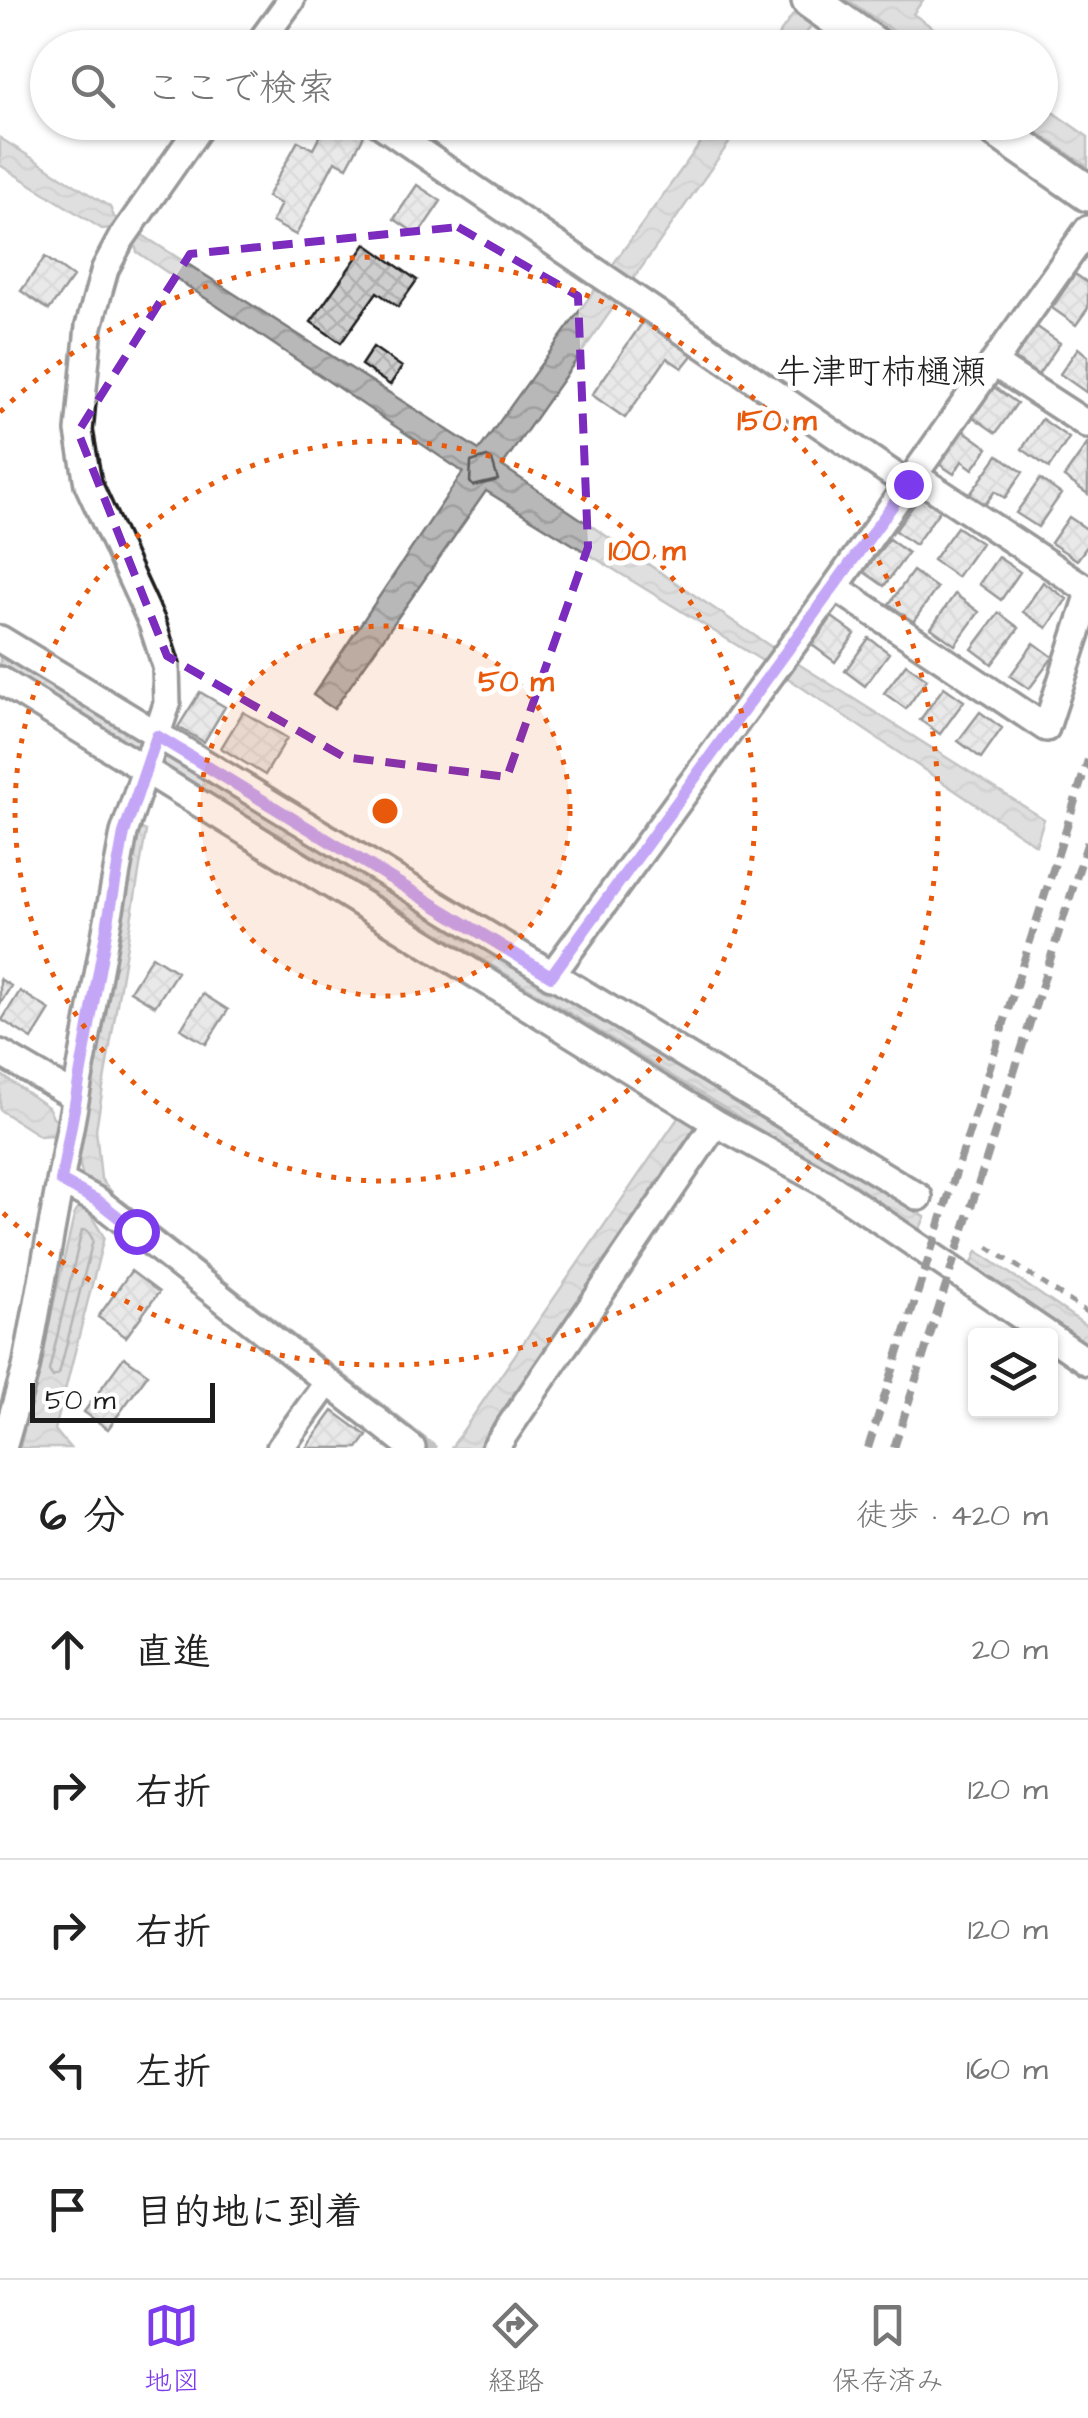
<!DOCTYPE html>
<html lang="ja">
<head>
<meta charset="utf-8">
<style>
	body { margin:0; font-family:"Architects Daughter","Klee One",sans-serif; background:#f2f2f2; color:#222 }
	.controls { position:absolute; right:30px; bottom:30px; display:grid; overflow:hidden; border-radius:10px; box-shadow:0 2px 8px #0004 }
	.controls button { width:90px; height:90px; display:grid; place-items:center; padding:0; border:0; border-bottom:2px solid #e0e0e0; background:#fff; color:#222; font:50px sans-serif }
	.scale { position:absolute; left:30px; bottom:25px; width:185px; box-sizing:border-box; padding-left:10px; border:5px solid #1c1c1c; border-top:0; font-size:28px; line-height:35px; white-space:nowrap; color:#1c1c1c; -webkit-text-stroke:8px #fff; paint-order:stroke }
	.stop { position:absolute; width:30px; height:30px; margin:-22px; border:8px solid #7c3aed; border-radius:50%; background:#fff }
	.stop.end { background:#7c3aed; border-color:#fff; box-shadow:0 2px 10px #0008 }
	.list { margin:0; padding:0; list-style:none }
	h2 { display:flex; justify-content:space-between; align-items:center; height:130px; margin:0; padding:0 40px; font-size:42px }
	h2 small { font-size:32px; font-weight:400; color:#767676 }
	.list li { display:grid; grid-template-columns:65px 1fr auto; gap:30px; align-items:center; box-sizing:border-box; height:140px; padding:0 40px; border-top:2px solid #e0e0e0 }
	.list b { display:block; font-size:38px; white-space:nowrap }
	.list em { font-size:32px; font-style:normal; color:#767676 }
	.icon { flex:none; width:55px; height:55px; fill:none; stroke:currentColor; stroke-width:2; stroke-linecap:round; stroke-linejoin:round }
	.map { position:relative; flex:none; width:1088px; height:1448px; overflow:hidden }
	.search { position:absolute; background:#fff; box-shadow:0 2px 8px #0004; left:30px; right:30px; top:30px; height:110px; display:flex; align-items:center; gap:25px; box-sizing:border-box; padding:0 35px; border-radius:55px; color:#767676; font-size:38px }
	.sheet { height:830px; background:#fff }
	nav { display:flex; justify-content:space-around; align-items:center; box-sizing:border-box; height:140px; border-top:2px solid #e0e0e0; background:#fff; font-size:28px; color:#767676 }
	nav a { display:grid; justify-items:center; gap:5px }
	nav .on { color:#7c3aed }
	.map>svg:first-child { display:block }
</style>
</head>
<body>
<div class="map">
<svg width="1088" height="1448" viewBox="0 0 1088 1448">
	<defs>
		<pattern id="water-waves" width="16" height="10" patternUnits="userSpaceOnUse" patternTransform="scale(2.5)"><rect width="16" height="10" fill="#b8b8b8"/><path d="M0 5q4-4 8 0t8 0" fill="none" stroke="#9e9e9e"/></pattern>
		<pattern id="building-cross-hatch" width="8" height="8" patternUnits="userSpaceOnUse" patternTransform="scale(2.5)"><rect width="8" height="8" fill="#cecece"/><path d="M0 0l8 8M0 8l8-8" fill="none" stroke="#b0b0b0"/></pattern>
	</defs>
	<rect width="100%" height="100%" fill="#fff"/>
	<filter id="ink" filterUnits="userSpaceOnUse"><feTurbulence type="fractalNoise" baseFrequency=".01" numOctaves="2"/><feDisplacementMap in="SourceGraphic" scale="20" xChannelSelector="R" yChannelSelector="G"/><feConvolveMatrix kernelMatrix="1 2 1 2 8 2 1 2 1" color-interpolation-filters="sRGB"/></filter>
	<g filter="url(#ink)">
		<path fill="url(#water-waves)" stroke="#7a7a7a" stroke-width="2.5" d="M848 0H923L913 14 961 47H917Z
			M795 12 814 22 796 47 769 48Z
			M1041 104 1088 137V167L1024 123 1040 122Z
			M715 123H743L502 466 770 646 1044 819 1036 845 761 660 486 491 334 709 313 695 463 472 137 252 134 242 111 228 102 229 0 165V138L110 207 114 217 479 450Z
			M0 650 925 1217 919 1231 829 1172 0 664Z
			M138 827 146 831 96 1129 101 1179 121 1203 93 1187 90 1214 104 1237 55 1430 70 1448H20L75 1212 82 1205 83 1177 77 1154 51 1135 40 1136 0 1110V1074L48 1107 53 1117 80 1136Z
			M680 1115 695 1127 478 1448H451Z
			M977 1251 1088 1327V1346L971 1266Z"/>
		<g fill="none" stroke-linecap="round" stroke-linejoin="round">
			<path stroke="#5a5a5a" stroke-width="2.5" d="M487 457 492 460 498 480 473 486 470 482 471 462Z
				M82 1230 88 1231 93 1240 59 1374 53 1377 49 1371Z"/>
			<path stroke="#7a7a7a" stroke-width="8" d="M121 1203 433 1448"/>
		</g>
		<path fill="url(#building-cross-hatch)" stroke="#1c1c1c" stroke-width="2.5" d="M327 122H358L368 128 347 167 335 161 296 235 272 222 281 204 267 197 298 141 313 149Z
			M417 185 441 201 418 235 394 219Z
			M366 244 417 280 398 307 377 292 341 343 311 322Z
			M45 257 73 277 49 310 21 291Z
			M1075 274 1088 283V308L1076 325 1052 308Z
			M645 319 694 353 682 368 667 358 625 418 592 395Z
			M1036 326 1060 343 1038 375 1014 358Z
			M373 347 402 367 390 385 361 365Z
			M1078 348 1088 356 1087 393 1060 374Z
			M994 387 1017 403 996 433 973 417Z
			M1042 419 1069 438 1049 468 1022 449Z
			M963 430 988 448 973 469 962 461 954 474 939 464Z
			M1088 443V494L1064 477Z
			M998 455 1023 472 1005 498 995 491 984 506 969 496Z
			M1040 479 1061 494 1038 527 1016 513Z
			M920 496 940 510 915 545 895 531Z
			M1069 517 1088 530V545L1077 560 1051 543Z
			M957 527 981 543 957 577 933 560Z
			M889 539 908 553 884 586 864 572Z
			M998 557 1020 572 1001 600 979 584Z
			M913 571 937 588 913 622 889 604Z
			M1043 582 1067 599 1047 628 1023 612Z
			M955 594 979 612 955 645 931 628Z
			M999 613 1019 628 992 664 972 649Z
			M832 617 855 634 835 662 812 645Z
			M869 638 889 653 865 686 845 671Z
			M1034 643 1053 657 1029 689 1010 676Z
			M906 664 927 679 906 709 884 693Z
			M944 687 964 701 940 734 920 720Z
			M200 692 225 707 204 742 178 727Z
			M243 712 287 738 265 775 221 748Z
			M980 712 1002 728 981 758 958 741Z
			M152 956 177 972 155 1006 130 991Z
			M0 979 11 986 0 1004Z
			M20 991 50 1010 32 1039 2 1020Z
			M203 994 228 1010 206 1044 181 1029Z
			M131 1271 159 1292 126 1337 98 1317Z
			M124 1357 148 1374 108 1429 84 1412Z
			M333 1411 367 1436 358 1448H306Z"/>
		<g fill="none" stroke-linecap="round" stroke-linejoin="round">
			<defs>
				<path id="street" d="M256 48 291 0
					M377 122 907 484
					M993 363 1088 425
					M914 475 1088 590
					M835 587 1046 728 1088 599
					M0 639 919 1197
					M0 680 716 1123 825 1183 1050 1336
					M551 976 835 587 1088 229
					M0 1053 74 1096
					M61 1181 98 1201 412 1448
					M1050 1336 1088 1362
					M3 1448 26 1368 124 833 167 704 166 666 152 623 88 484 79 431 89 326 105 269 121 239 203 122
					M280 1448 328 1382
					M495 1448 716 1123"/>
				<path id="secondary" d="M810 0 878 48
					M986 122 1088 193"/>
			</defs>
			<use href="#street" stroke="#1c1c1c" stroke-width="32"/>
			<use href="#secondary" stroke="#1c1c1c" stroke-width="42"/>
			<path stroke="#1c1c1c" stroke-width="5" stroke-dasharray="8 8" stroke-linecap="butt" d="M988 1247 1088 1313"/>
			<use href="#street" stroke="#fff" stroke-width="25"/>
			<use href="#secondary" stroke="#fff" stroke-width="35"/>
			<path stroke="#1c1c1c" stroke-width="8" stroke-dasharray="15 8" stroke-linecap="butt" d="M868 1448 1088 760
				M894 1448 1088 841"/>
		</g>
	</g>
	<g fill="none" stroke-linecap="round" stroke-linejoin="round" filter="url(#ink)">
		<path stroke="#7c3aed" stroke-width="12" d="M136 1231 98 1201 61 1181 124 833 157 736 551 976 908 484"/>
	</g>
	<path d="M0 0H1088V1448H0ZM458 227 578 296 588 547 507 777 344 757 167 656 78 432 190 254Z" fill="#fff" fill-opacity=".55" fill-rule="evenodd"/>
	<path fill="none" stroke="#7b2cbf" stroke-width="8" stroke-dasharray="20 12" stroke-linejoin="round" d="M458 227 578 296 588 547 507 777 344 757 167 656 78 432 190 254Z"/>
	<circle cx="385" cy="811" r="185" fill="#e8590c" fill-opacity=".12"/>
	<g fill="none" stroke="#e8590c" stroke-width="5" stroke-dasharray="5 10">
		<circle cx="385" cy="811" r="185"/>
		<circle cx="385" cy="811" r="370"/>
		<path d="M0 412A554 554 0 1 1 0 1210"/>
	</g>
	<g text-anchor="middle" dominant-baseline="central" stroke-width="10" stroke-linejoin="round" paint-order="stroke">
		<g font-size="35" fill="#1c1c1c" stroke="#fff">
			<text x="881" y="372">牛津町柿樋瀬</text>
		</g>
	</g>
	<circle cx="385" cy="811" r="15" fill="#e8590c" stroke="#fff" stroke-width="5"/>
	<g font-size="30" text-anchor="middle" font-weight="bold" fill="#e8590c" stroke="#fff" stroke-width="10" stroke-linejoin="round" paint-order="stroke">
		<text x="777" y="430">150 m</text>
		<text x="647" y="560">100 m</text>
		<text x="516" y="691">50 m</text>
	</g>
</svg>
<div class="controls">
<button><svg class="icon" aria-label="layers" viewBox="0 0 24 24"><path d="M12 4l9 5-9 5-9-5zM3 14l9 5 9-5"/></svg></button>
</div>
<div class="scale">50 m</div>
<div class="stop" style="left:136px;top:1231px"></div>
<div class="stop end" style="left:908px;top:484px"></div>
<div class="search"><svg class="icon" aria-label="search" viewBox="0 0 24 24"><circle cx="10" cy="10" r="6"/><path d="M15 15l6 6"/></svg>ここで検索</div>
</div>
<section class="sheet">
<h2>6 分<small>徒歩 · 420 m</small></h2>
<ul class="list">
<li><svg class="icon" aria-label="ahead" viewBox="0 0 24 24"><path d="M12 20V5M6 11l6-6 6 6"/></svg><div><b>直進</b></div><em>20 m</em></li>
<li><svg class="icon" aria-label="right" viewBox="0 0 24 24"><path d="M7 20v-9h11M14 6l5 5-5 5"/></svg><div><b>右折</b></div><em>120 m</em></li>
<li><svg class="icon" aria-label="right" viewBox="0 0 24 24"><path d="M7 20v-9h11M14 6l5 5-5 5"/></svg><div><b>右折</b></div><em>120 m</em></li>
<li><svg class="icon" aria-label="left" viewBox="0 0 24 24"><path d="M17 20v-9H6M10 6l-5 5 5 5"/></svg><div><b>左折</b></div><em>160 m</em></li>
<li><svg class="icon" aria-label="arrive" viewBox="0 0 24 24"><path d="M6 21V4h12l-3 4 3 4H6"/></svg><div><b>目的地に到着</b></div></li>
</ul>
</section>
<nav>
<a class="on"><svg class="icon" aria-label="map" viewBox="0 0 24 24"><path d="M3 6l6-2 6 2 6-2v14l-6 2-6-2-6 2zM9 4v14M15 6v14"/></svg>地図</a>
<a><svg class="icon" aria-label="directions" viewBox="0 0 24 24"><path d="M12 3l9 9-9 9-9-9zM9 14v-3h6M13 9l2 2-2 2"/></svg>経路</a>
<a><svg class="icon" aria-label="saved" viewBox="0 0 24 24"><path d="M7 4h10v16l-5-4-5 4z"/></svg>保存済み</a>
</nav>
</body>
</html>
